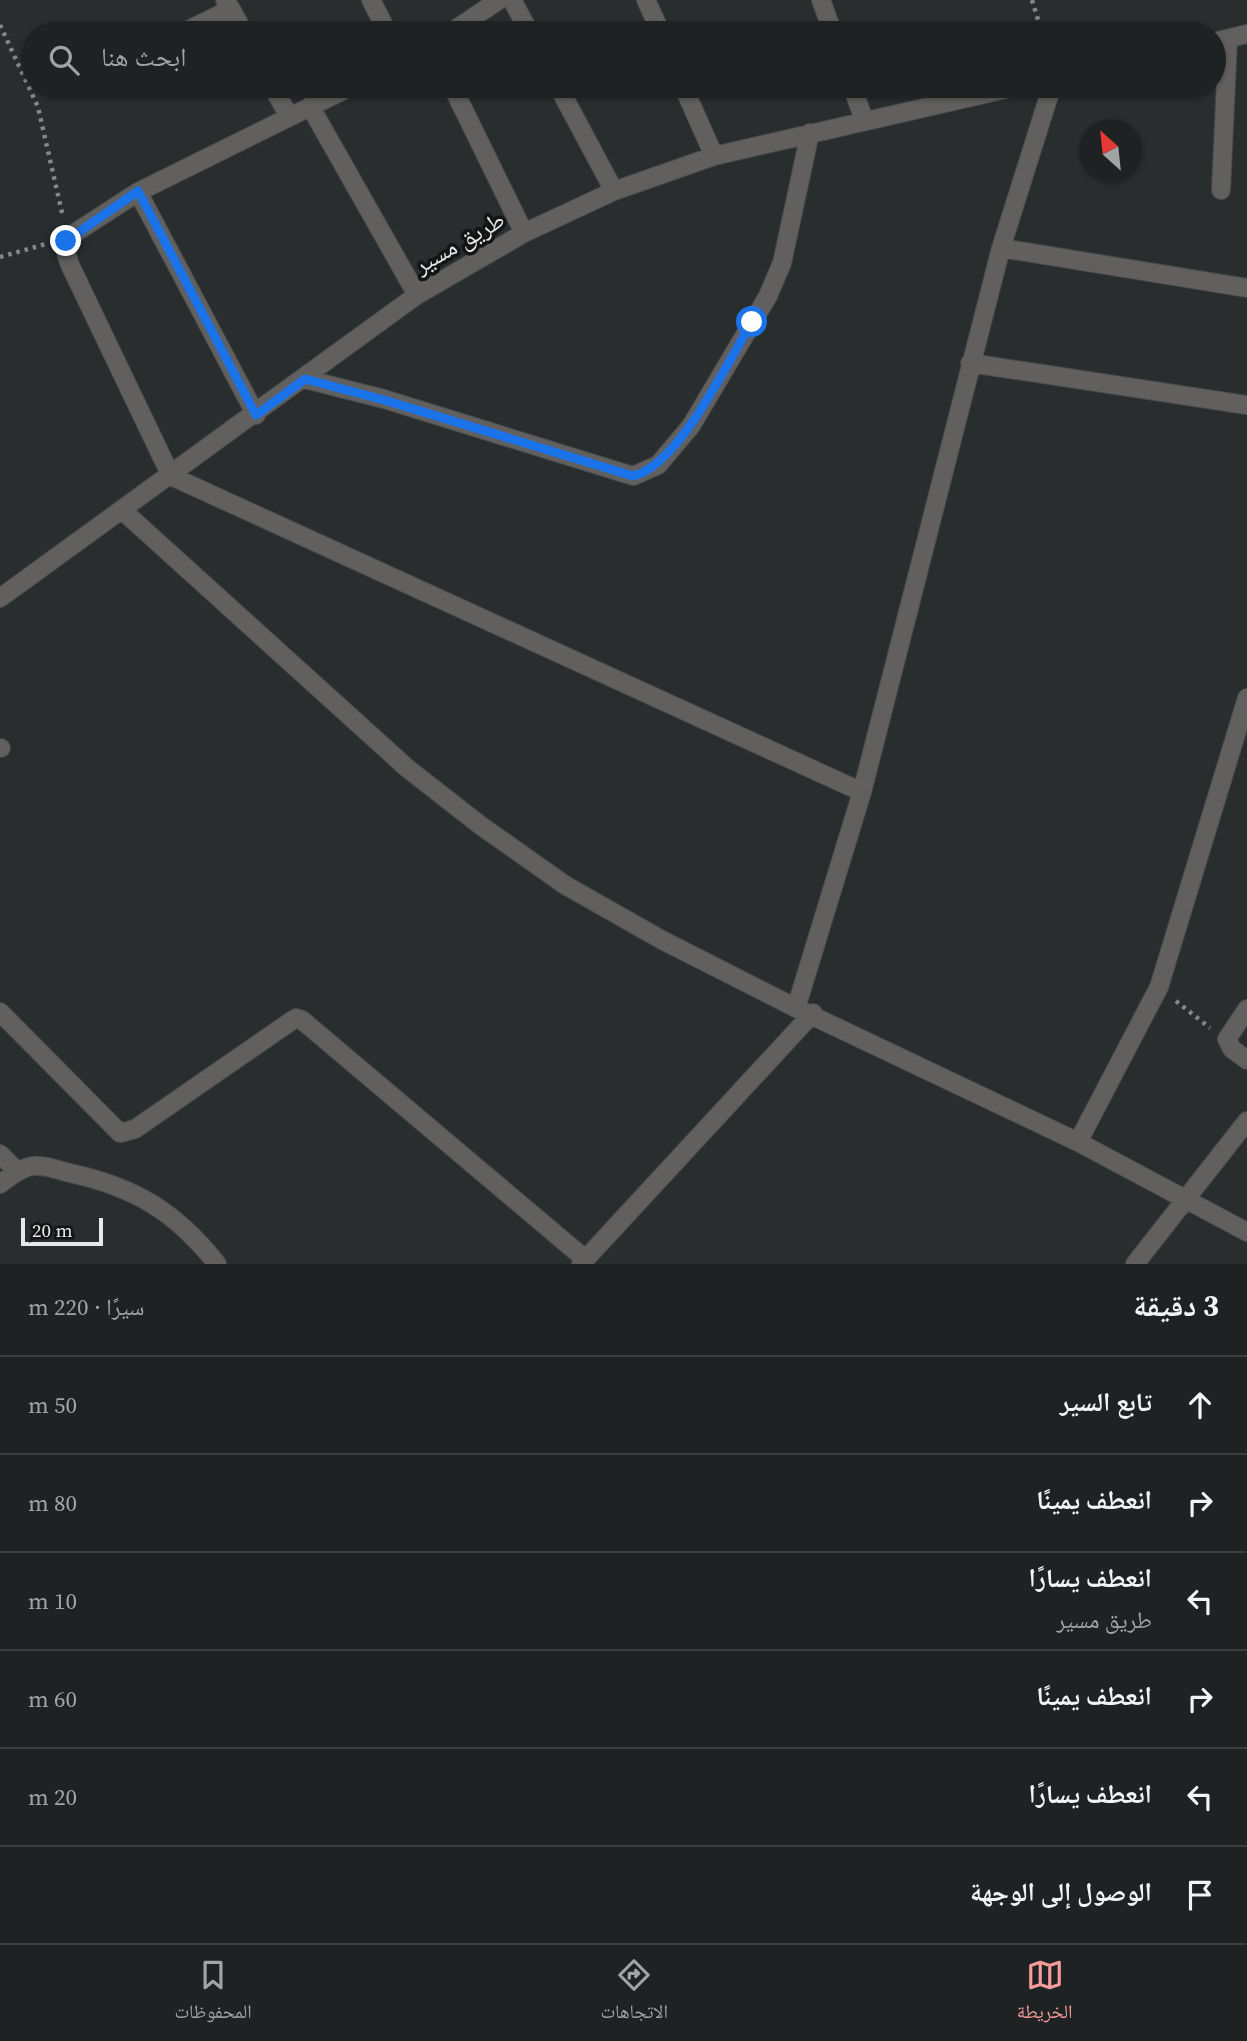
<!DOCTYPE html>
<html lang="ar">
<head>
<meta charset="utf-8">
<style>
	body { margin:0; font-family:"Source Serif 4","Noto Naskh Arabic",serif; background:#2c2f2f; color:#f1f3f6; direction:rtl }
	.compass { position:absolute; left:1079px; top:119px; width:63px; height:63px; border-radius:50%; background:#1f2222; box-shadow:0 2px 5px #0004; rotate:333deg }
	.scale { position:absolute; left:21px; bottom:18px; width:82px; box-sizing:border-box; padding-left:7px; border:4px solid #e6e8ea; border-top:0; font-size:19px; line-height:24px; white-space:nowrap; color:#e6e8ea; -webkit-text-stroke:5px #131515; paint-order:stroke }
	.stop { position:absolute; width:21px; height:21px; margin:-16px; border:5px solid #1a73e8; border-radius:50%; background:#fff }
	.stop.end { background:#1a73e8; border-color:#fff; box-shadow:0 2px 7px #0008 }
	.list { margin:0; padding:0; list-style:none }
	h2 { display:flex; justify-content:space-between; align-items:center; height:91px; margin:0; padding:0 28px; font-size:30px }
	h2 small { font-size:23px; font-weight:400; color:#a1a4a5 }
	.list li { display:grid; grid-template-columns:46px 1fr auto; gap:21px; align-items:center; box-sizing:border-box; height:98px; padding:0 28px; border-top:2px solid #3c3f40 }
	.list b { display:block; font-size:26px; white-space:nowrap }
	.list p { margin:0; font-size:23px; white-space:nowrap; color:#a1a4a5 }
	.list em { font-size:23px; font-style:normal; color:#a1a4a5 }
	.icon { flex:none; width:38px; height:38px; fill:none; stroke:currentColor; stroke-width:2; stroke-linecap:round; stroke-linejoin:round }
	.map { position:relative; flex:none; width:1247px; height:1264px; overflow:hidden; direction:ltr }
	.search { position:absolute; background:#1f2222; box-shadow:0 2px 5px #0004; left:21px; right:21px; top:21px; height:77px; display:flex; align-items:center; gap:18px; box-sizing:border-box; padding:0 24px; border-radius:38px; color:#a1a4a5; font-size:26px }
	.sheet { height:679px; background:#1f2222 }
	nav { display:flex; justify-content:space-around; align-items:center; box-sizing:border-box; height:98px; border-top:2px solid #3c3f40; background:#1f2222; font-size:19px; color:#a1a4a5 }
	nav a { display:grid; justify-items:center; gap:4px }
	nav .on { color:#f59b9a }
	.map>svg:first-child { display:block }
</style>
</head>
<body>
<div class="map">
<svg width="1247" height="1264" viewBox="0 0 1247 1264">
	<rect width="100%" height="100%" fill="#292d2e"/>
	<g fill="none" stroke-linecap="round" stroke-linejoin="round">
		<defs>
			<path id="minor" d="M371 0 388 33
				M512 0 530 33
				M646 0 661 33
				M821 0 833 33
				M231 9 244 33
				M182 33 231 9 225 0
				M450 33 499 0
				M1214 42 1247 34
				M272 86 289 116
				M352 86 138 192 67 238 66 253 70 265 171 476 862 792
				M452 86 524 233
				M558 86 614 191
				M683 86 714 156
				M852 86 864 120
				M310 106 417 295
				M1221 190 1228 39
				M138 192 256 415
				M1001 248 1247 288
				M970 363 1247 405
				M305 379 384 399 633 476 658 465 691 426 768 296 782 263 810 133
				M122 510 407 768 480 825 565 885 662 940 796 1008 1078 1142 1247 1232
				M0 598 417 295 524 233 614 191 714 156 1019 86
				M0 748H1
				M796 1008 862 792 1001 248 1052 86
				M1247 1009 1227 1039 1232 1049 1247 1060
				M0 1012 120 1133 135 1129 287 1024 296 1018 302 1020 585 1259
				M1078 1142 1159 987 1247 698
				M0 1154 18 1172
				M0 1184C8 1178 18 1170 28 1167 41 1163 57 1170 70 1173 135 1187 176 1212 217 1264
				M581 1264 813 1013
				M1135 1264 1247 1121"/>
		</defs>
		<use href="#minor" stroke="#474b4c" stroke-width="20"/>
		<path stroke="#85888a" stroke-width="4.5" stroke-dasharray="3.5 5" stroke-linecap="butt" d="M1032 0 1042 33
			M0 25 38 107 63 217
			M0 257 46 244
			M1176 1001 1210 1028"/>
		<use href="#minor" stroke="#625f5f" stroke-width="18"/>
	</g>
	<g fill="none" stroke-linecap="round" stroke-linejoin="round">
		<path stroke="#1a73e8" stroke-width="9" d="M66 241 138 191 256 415 305 379 384 400 633 476C679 465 727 363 752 322"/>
	</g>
	<g text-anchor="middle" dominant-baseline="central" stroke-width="7" stroke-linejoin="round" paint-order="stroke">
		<g font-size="24" fill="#e6e8ea" stroke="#131515">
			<text transform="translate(459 242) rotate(-30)">طريق مسير</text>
		</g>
	</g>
</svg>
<svg class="compass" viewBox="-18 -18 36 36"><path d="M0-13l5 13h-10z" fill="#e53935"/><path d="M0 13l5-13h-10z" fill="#a1a4a5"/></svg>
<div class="scale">20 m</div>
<div class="stop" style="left:752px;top:322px"></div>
<div class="stop end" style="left:66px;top:241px"></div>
<div class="search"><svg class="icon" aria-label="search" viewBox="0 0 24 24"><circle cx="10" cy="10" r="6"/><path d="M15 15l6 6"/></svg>ابحث هنا</div>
</div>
<section class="sheet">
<h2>3 دقيقة<small>سيرًا · 220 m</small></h2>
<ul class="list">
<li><svg class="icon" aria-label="ahead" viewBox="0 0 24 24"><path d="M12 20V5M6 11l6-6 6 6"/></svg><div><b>تابع السير</b></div><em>50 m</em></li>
<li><svg class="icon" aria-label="right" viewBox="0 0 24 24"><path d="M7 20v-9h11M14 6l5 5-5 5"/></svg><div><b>انعطف يمينًا</b></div><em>80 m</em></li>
<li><svg class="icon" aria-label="left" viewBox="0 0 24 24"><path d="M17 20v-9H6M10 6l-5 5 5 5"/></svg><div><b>انعطف يسارًا</b><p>طريق مسير</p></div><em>10 m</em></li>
<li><svg class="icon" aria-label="right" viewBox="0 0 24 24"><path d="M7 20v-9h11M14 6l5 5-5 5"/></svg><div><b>انعطف يمينًا</b></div><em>60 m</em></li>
<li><svg class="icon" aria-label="left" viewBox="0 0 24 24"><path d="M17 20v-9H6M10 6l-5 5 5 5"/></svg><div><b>انعطف يسارًا</b></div><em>20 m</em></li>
<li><svg class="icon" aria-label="arrive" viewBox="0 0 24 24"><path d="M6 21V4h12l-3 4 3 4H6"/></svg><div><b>الوصول إلى الوجهة</b></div></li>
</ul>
</section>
<nav>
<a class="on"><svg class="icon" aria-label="map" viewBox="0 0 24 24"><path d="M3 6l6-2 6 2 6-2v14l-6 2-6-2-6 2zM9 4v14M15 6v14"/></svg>الخريطة</a>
<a><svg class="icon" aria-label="directions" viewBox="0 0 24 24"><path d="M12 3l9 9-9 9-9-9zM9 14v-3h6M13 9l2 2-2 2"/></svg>الاتجاهات</a>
<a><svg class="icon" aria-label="saved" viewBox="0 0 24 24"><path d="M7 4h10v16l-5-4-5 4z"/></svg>المحفوظات</a>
</nav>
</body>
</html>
